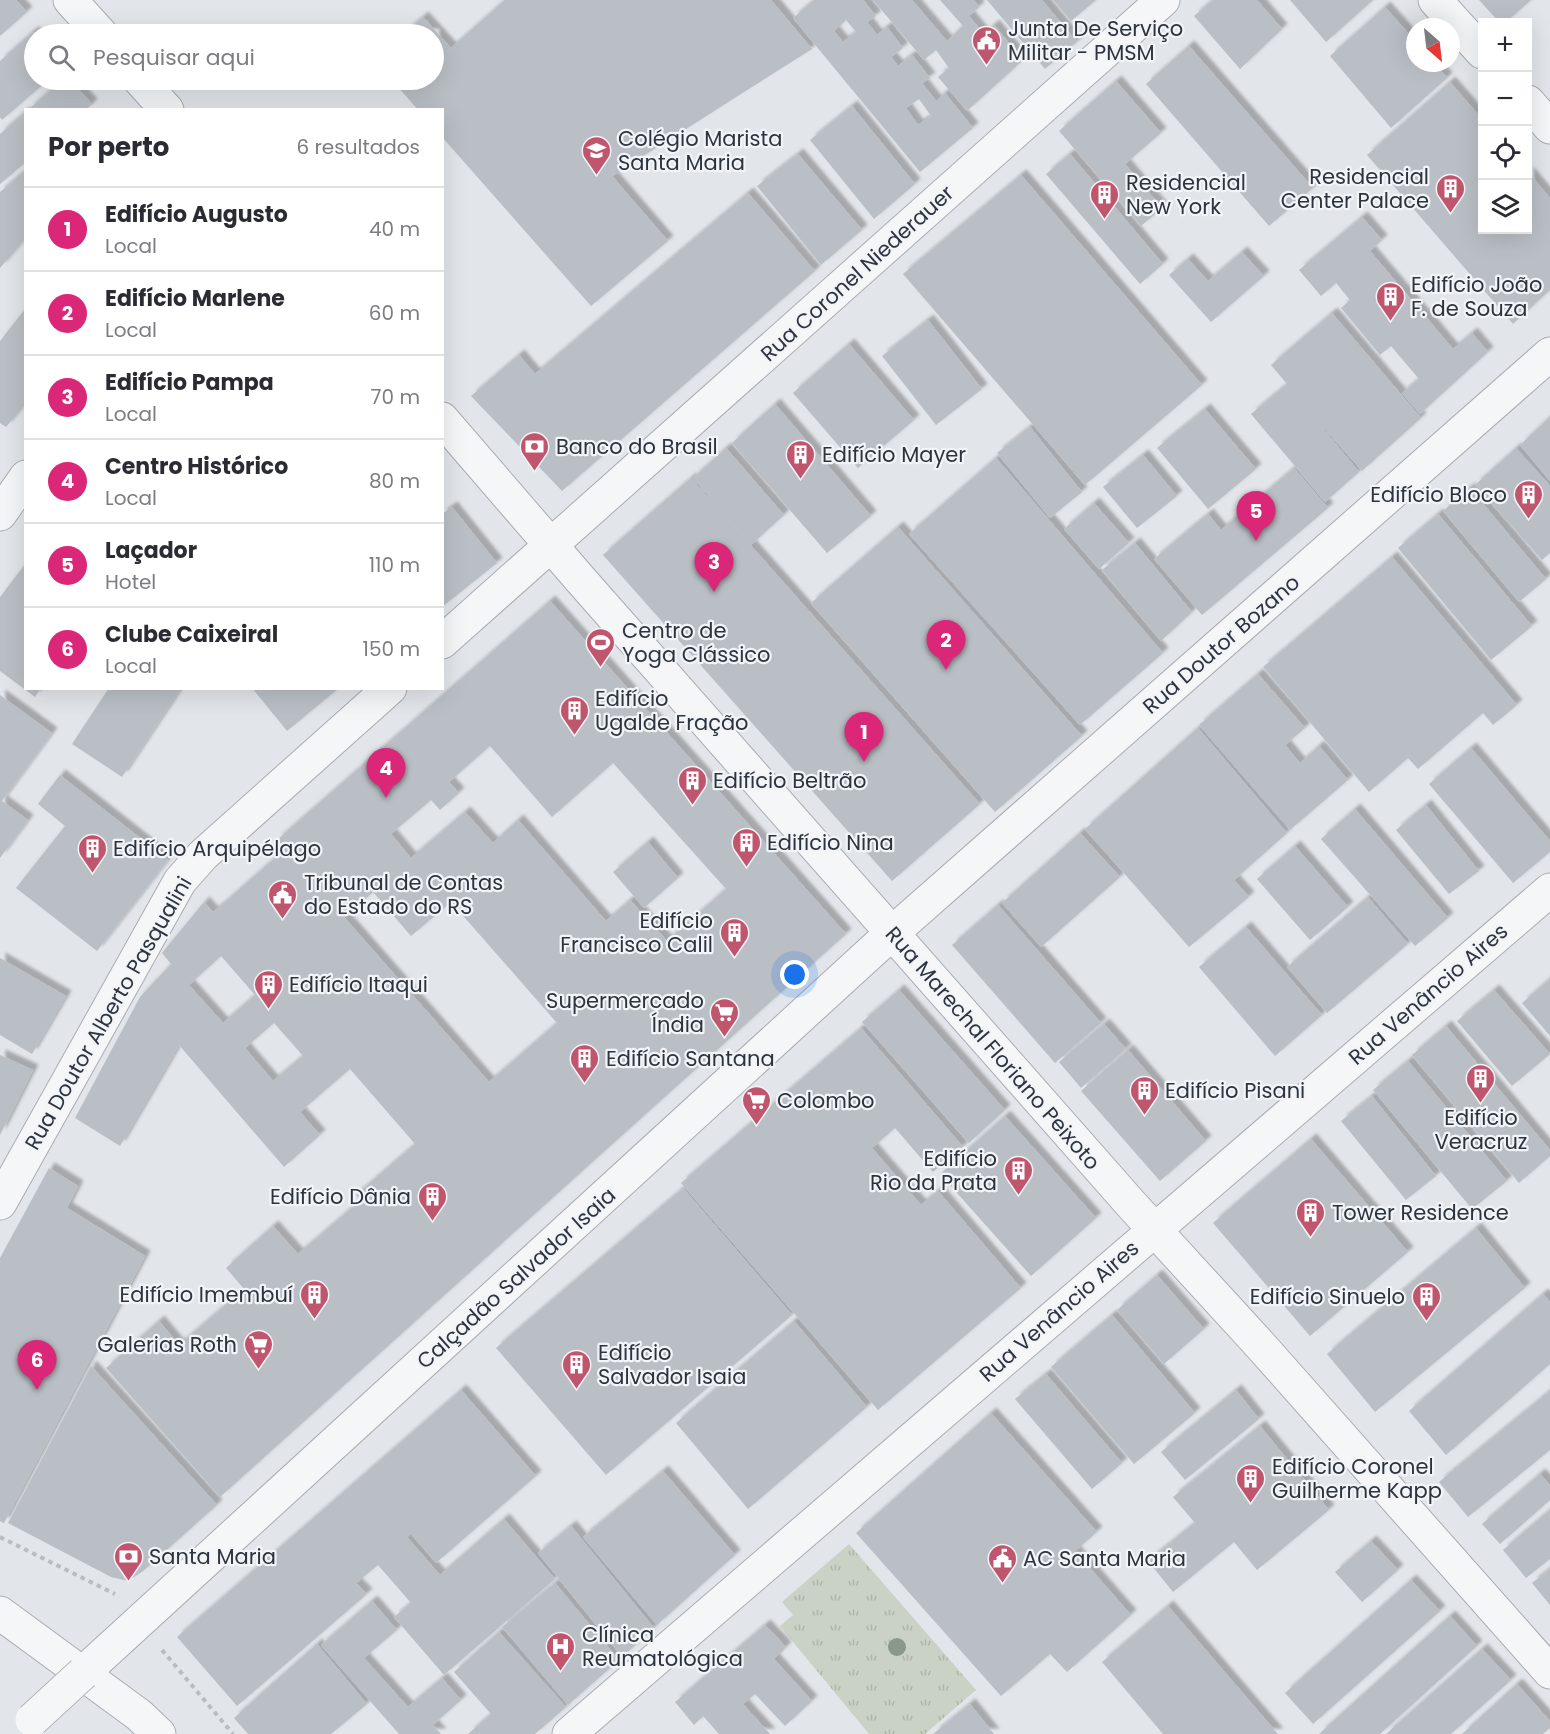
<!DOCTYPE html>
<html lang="pt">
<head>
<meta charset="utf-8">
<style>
	body { margin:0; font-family:Poppins,sans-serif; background:#f7f7f7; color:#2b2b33 }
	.controls { position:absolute; right:18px; top:18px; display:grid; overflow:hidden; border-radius:0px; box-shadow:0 6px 24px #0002 }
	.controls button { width:54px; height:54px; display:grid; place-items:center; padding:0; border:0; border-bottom:2px solid #e1e1e2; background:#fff; color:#2b2b33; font:30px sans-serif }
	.compass { position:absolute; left:1406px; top:18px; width:54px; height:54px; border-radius:50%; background:#fff; box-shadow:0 6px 24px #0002; rotate:152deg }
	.you { position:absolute; left:795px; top:975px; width:21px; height:21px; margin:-15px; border:4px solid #fff; border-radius:50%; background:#1a73e8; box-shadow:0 0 0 9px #1a73e833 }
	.badge { display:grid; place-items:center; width:39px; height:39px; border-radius:50%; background:#db2777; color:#fff; font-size:20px; font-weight:700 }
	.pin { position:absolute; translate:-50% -50px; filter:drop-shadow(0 2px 3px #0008) }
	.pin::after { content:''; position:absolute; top:32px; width:21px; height:18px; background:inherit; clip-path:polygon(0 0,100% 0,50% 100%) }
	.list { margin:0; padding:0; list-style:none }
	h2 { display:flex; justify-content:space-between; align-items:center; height:78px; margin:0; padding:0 24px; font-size:26px }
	h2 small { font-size:20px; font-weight:400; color:#7c7c81 }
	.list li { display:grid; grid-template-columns:39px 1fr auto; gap:18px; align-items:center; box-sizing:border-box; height:84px; padding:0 24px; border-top:2px solid #e1e1e2 }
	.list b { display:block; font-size:22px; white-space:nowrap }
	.list p { margin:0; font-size:20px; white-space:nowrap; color:#7c7c81 }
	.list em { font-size:20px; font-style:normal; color:#7c7c81 }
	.icon { flex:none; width:33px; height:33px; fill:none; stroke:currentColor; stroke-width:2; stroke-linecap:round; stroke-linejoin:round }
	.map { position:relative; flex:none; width:1550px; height:1734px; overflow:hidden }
	.search { position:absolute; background:#fff; box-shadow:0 6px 24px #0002; left:24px; top:24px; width:420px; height:66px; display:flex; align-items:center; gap:15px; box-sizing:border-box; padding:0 21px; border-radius:33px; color:#7c7c81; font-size:22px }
	.panel { position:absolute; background:#fff; box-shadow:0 6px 24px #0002; left:24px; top:108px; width:420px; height:582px; border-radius:0px }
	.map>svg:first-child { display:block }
</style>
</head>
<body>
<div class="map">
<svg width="1550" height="1734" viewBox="0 0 1550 1734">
	<defs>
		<pattern id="grass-tufts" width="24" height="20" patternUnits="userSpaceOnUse" patternTransform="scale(1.5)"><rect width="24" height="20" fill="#c9d2c4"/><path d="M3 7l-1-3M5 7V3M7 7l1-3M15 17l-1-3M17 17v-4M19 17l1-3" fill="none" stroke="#adb5a9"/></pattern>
		<filter id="shadow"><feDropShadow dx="5.5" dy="-5.5" stdDeviation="1.5" flood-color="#0004"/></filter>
	</defs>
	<rect width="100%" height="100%" fill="#e2e5e9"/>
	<path fill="url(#grass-tufts)" d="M849 1544 976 1690 925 1734H869L780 1626 793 1615 782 1602Z"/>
	<path fill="#babfc5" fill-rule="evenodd" filter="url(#shadow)" d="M0 0H16L27 12 0 36Z
		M505 0H771L812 49 612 176 668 241 591 306 442 137V110H418L392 80H434V34H403L423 17 451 48Z
		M814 0H863L876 16 867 22 877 35 887 27 903 48 891 57 898 66 912 55 930 78 922 83 936 101 945 93 973 128 920 172 793 18ZM846 20 856 32 843 42 834 31ZM919 99 931 116 918 125 906 108Z
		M873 0H912L947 41 963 26 940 0H974L979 7 969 16 984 34 994 25 1023 60 967 111 938 77 949 68 936 50 924 60Z
		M987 0H1042L1077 42 1045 69Z
		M1053 0H1096L1071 21Z
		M1213 0H1257L1282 29 1240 69 1194 16Z
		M1290 0H1373L1326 42Z
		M1479 0H1531L1506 22H1499Z
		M1385 7 1415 41V63H1434L1447 78 1391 128 1330 56Z
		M33 32 36 34 34 80H48L2 120 0 117V61Z
		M1189 46 1313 188 1269 226 1146 84Z
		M62 80H70L92 104 86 110H28Z
		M1116 81 1161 133 1125 164 1162 208 1141 226 1059 131Z
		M1450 82 1482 119V230H1528V172L1550 198V290L1513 324 1367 155Z
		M852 106 915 184 874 219 810 140Z
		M26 111V162L0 184V134Z
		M798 154 862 230 821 265 757 186Z
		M1070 154 1163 264 1140 284 1046 174Z
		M26 170V238L0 268V192Z
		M1021 175 1202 385 1085 485 903 274Z
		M748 193 815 271 562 491 471 396 519 355 535 374Z
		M1362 217 1382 240 1370 251 1453 349 1472 333 1488 352 1420 414 1402 393 1419 379 1391 346 1380 355 1341 308 1350 300 1336 283 1321 296 1299 270Z
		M1242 252 1264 276 1211 322 1169 275 1188 259 1208 281Z
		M26 308V403L6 427 0 423V341Z
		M1332 313 1421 418 1362 471 1302 403 1359 472 1325 502 1251 414 1287 384 1271 365Z
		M928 320 982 389 936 425 882 356Z
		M849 344 914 420 858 468 793 393Z
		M775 404 871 516 827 553 732 443Z
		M1205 409 1256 469 1208 509 1157 448Z
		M1550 417V481L1520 445Z
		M1030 427 1082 492 1050 518 997 453Z
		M726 448 784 515 751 545 693 478Z
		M1516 448 1550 486V553L1542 560 1475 485Z
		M1143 455 1177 496 1137 528 1103 487Z
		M996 458 1163 653 1080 725 909 534Z
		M1294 468 1328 508 1202 615 1154 559 1208 514 1221 530Z
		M691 478 980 804 892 881 603 555Z
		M1470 488 1546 579 1519 602 1443 511Z
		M1094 503 1129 543 1099 569 1064 529Z
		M452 507 497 563 442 607V514Z
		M1438 514 1532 626 1491 660 1398 548Z
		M898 527 1082 736 995 812 811 603Z
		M1135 543 1192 612 1161 641 1102 570Z
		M1392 557 1517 705 1493 725 1483 713 1418 769 1408 758 1369 792 1263 667Z
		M26 563V688H41L35 697 0 671V597Z
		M550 601 846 934 220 1497 106 1368 159 1321 179 1345 244 1289 226 1268 273 1226 298 1254 361 1200 356 1195 415 1144 350 1069 300 1112 320 1135 284 1167 179 1045 120 1146 75 1118 140 997 171 964 162 953 204 902 213 912 223 904 285 849 277 840ZM490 746 552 817 613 763 726 889 667 941 630 900 606 921 518 820 493 843 465 812 411 858 391 834 431 800 440 810 459 793 449 782ZM373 892 411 936 451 902 557 1023 489 1082 344 917ZM221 956 255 995 223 1023 189 985ZM274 1023 303 1056 273 1081 245 1048Z
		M1258 674 1305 728 1285 745 1300 763 1319 746 1348 780 1290 830 1199 725Z
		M109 688H181L122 777 72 744Z
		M252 688H339L287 731Z
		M0 695 52 733 2 801 28 820 0 858Z
		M1198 728 1287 833 1234 880 1249 897 1189 947 1085 829Z
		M1471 748 1550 841V852L1513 883 1429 784Z
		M60 775 168 860 97 951 16 888 65 826 38 804Z
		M1426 805 1479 871 1449 894 1396 830Z
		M1355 809 1448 918 1415 946 1321 839Z
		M1080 833 1120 877 1041 947 1002 903Z
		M648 842 678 878 644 908 613 872Z
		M1295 846 1348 907 1310 940 1257 879Z
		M1368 897 1408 944 1327 1013 1287 967Z
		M998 905 1101 1023 1055 1063 952 945Z
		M1246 927 1322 1015 1275 1056 1199 967Z
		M0 958 66 996 32 1054 0 1035Z
		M1550 979V1036L1522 1003Z
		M899 990 1005 1110 969 1143 862 1022Z
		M1494 990 1550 1054 1512 1086 1457 1021Z
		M1104 1024 1126 1049 1081 1088 1059 1062Z
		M1446 1026 1550 1150V1156L1519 1183 1412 1055Z
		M861 1028 963 1147 933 1172 895 1128 872 1148 921 1205 938 1191 1021 1288 878 1410 681 1183Z
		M1128 1050 1206 1141 1160 1181 1081 1091Z
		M0 1055 33 1070 0 1135Z
		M1408 1061 1507 1181 1472 1209 1373 1090Z
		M1372 1096 1436 1176 1406 1200 1341 1121Z
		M1005 1116 1096 1218 1031 1276 940 1174Z
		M1311 1139 1408 1252 1310 1336 1213 1223Z
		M49 1168 78 1186 67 1208 145 1256 4 1523 0 1521V1258Z
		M683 1188 792 1315 606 1475 496 1348Z
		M1476 1228 1525 1288 1375 1412 1327 1354Z
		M1157 1275 1204 1329 1164 1364 1117 1310Z
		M1543 1294 1550 1302V1364L1446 1455 1409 1411Z
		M1112 1315 1195 1413 1134 1464 1051 1367Z
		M794 1321 867 1407 748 1509 676 1423Z
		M91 1366 217 1505 143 1571 128 1581 111 1577 8 1523Z
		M1046 1374 1122 1463 1092 1489 1015 1399Z
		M461 1390 536 1476 436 1563 411 1534 407 1537 440 1575 504 1519 555 1579 444 1675 394 1617 411 1603 378 1565 356 1583 367 1594 237 1706 177 1637Z
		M1236 1390 1259 1419 1185 1480 1161 1452Z
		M1550 1391V1450L1468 1517 1439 1482Z
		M991 1413 1097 1532 1075 1551 1131 1615 1067 1672 1050 1654 1001 1696 856 1533Z
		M1260 1426 1329 1510 1257 1570 1234 1542 1173 1592 1148 1561 1195 1523 1173 1497Z
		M663 1471 735 1555 657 1625 583 1537Z
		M1540 1474 1550 1485V1500L1500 1544 1482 1524Z
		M1550 1510V1559L1526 1578 1503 1550Z
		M571 1526 654 1628 622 1657 538 1553Z
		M1371 1541 1398 1570 1362 1602 1335 1572Z
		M1550 1569V1605L1532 1583Z
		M1411 1580 1440 1611 1313 1724 1285 1693Z
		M555 1583 619 1660 568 1705 502 1627Z
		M372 1601 397 1630 364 1658 408 1707 442 1678 461 1700 433 1725 441 1734H399L321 1645Z
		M1168 1606 1278 1734H1163L1102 1662Z
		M1450 1616 1477 1646 1380 1734H1319Z
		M765 1625 786 1647 774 1659 812 1701 785 1726 755 1694 743 1704 770 1734H719L703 1716 694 1725 675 1702Z
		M499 1632 566 1707 535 1734H468L491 1714 454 1672Z
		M317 1644 367 1704 331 1734H248L234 1718Z
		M1482 1649 1511 1680 1451 1734H1386Z
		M1517 1684 1550 1721V1728L1543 1734H1462Z
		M970 1704 994 1734H933Z"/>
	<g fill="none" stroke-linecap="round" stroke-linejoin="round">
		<defs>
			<path id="minor" d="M70 0 101 34
				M1435 0 1482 52
				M140 80 167 110
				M1528 102 1550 127
				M442 419 580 579 1131 1204 1261 1346 1550 1672
				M0 514 26 477
				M442 642 1163 0
				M0 1203 180 881 203 855 390 688
				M0 1613 139 1715 159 1734
				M83 1673 892 933 1550 354
				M569 1734 1550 890"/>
		</defs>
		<use href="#minor" stroke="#a8acb3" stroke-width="35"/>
		<path stroke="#b9bcc0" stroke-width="4" stroke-dasharray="4.5 4.5" stroke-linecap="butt" d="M0 1537 115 1594
			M162 1650 233 1734"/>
		<use href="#minor" stroke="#f5f6f8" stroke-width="33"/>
		<defs>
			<path id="minor-bridge" d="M32 1720 83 1673"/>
		</defs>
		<use href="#minor-bridge" stroke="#a8acb3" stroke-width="35" stroke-linecap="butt"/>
		<use href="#minor-bridge" stroke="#f5f6f8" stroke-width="33"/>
	</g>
	<circle fill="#8b9889" cx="897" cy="1647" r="9"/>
	<defs>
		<symbol id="civic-pin" viewBox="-11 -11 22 30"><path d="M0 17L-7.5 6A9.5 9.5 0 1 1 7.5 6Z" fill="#c0566d" stroke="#f2f4f7"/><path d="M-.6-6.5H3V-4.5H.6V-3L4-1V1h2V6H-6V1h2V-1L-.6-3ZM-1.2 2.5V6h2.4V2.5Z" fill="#fff"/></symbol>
		<symbol id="school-pin" viewBox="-11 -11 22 30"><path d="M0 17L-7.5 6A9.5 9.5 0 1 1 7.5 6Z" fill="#c0566d" stroke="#f2f4f7"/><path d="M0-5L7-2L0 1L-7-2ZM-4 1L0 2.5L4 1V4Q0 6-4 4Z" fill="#fff"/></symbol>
		<symbol id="building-pin" viewBox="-11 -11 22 30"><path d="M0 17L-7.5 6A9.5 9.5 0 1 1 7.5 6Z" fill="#c0566d" stroke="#f2f4f7"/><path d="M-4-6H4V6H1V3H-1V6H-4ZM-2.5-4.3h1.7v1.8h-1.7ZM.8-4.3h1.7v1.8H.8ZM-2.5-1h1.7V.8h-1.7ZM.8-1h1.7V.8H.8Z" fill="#fff"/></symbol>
		<symbol id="bank-pin" viewBox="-11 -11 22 30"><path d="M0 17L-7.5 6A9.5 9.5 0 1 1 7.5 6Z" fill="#c0566d" stroke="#f2f4f7"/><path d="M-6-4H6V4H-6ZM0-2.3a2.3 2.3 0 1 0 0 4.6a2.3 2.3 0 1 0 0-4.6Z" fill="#fff"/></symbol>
		<symbol id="stadium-pin" viewBox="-11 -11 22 30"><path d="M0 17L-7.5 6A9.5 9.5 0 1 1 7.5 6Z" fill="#c0566d" stroke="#f2f4f7"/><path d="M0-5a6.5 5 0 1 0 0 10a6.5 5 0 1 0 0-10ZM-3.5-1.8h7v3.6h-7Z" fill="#fff"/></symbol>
		<symbol id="supermarket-pin" viewBox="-11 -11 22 30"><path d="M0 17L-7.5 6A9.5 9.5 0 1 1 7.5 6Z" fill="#c0566d" stroke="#f2f4f7"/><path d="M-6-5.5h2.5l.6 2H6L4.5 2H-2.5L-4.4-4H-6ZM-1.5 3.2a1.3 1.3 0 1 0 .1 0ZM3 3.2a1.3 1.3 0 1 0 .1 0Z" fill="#fff"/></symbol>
		<symbol id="hospital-pin" viewBox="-11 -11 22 30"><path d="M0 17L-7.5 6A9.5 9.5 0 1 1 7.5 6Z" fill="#c0566d" stroke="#f2f4f7"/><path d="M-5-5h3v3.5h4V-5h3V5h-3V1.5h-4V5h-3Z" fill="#fff"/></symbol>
	</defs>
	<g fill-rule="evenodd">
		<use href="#civic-pin" x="970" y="24" width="33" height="45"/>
		<use href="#school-pin" x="580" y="134" width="33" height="45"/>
		<use href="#building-pin" x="1434" y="172" width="33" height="45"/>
		<use href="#building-pin" x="1088" y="178" width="33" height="45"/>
		<use href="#building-pin" x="1374" y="280" width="33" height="45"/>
		<use href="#bank-pin" x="518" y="430" width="33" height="45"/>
		<use href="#building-pin" x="784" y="438" width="33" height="45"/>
		<use href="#building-pin" x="1512" y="478" width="33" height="45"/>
		<use href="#stadium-pin" x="584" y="626" width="33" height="45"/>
		<use href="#building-pin" x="558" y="694" width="33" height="45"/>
		<use href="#building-pin" x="676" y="764" width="33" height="45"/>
		<use href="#building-pin" x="730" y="826" width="33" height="45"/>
		<use href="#building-pin" x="76" y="832" width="33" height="45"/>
		<use href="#civic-pin" x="266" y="878" width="33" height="45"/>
		<use href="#building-pin" x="718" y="916" width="33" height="45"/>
		<use href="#building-pin" x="252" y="968" width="33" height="45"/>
		<use href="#supermarket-pin" x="708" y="996" width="33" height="45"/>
		<use href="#building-pin" x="568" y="1042" width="33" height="45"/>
		<use href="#building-pin" x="1464" y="1062" width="33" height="45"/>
		<use href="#building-pin" x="1128" y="1074" width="33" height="45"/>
		<use href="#supermarket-pin" x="740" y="1084" width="33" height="45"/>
		<use href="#building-pin" x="1002" y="1154" width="33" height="45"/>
		<use href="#building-pin" x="416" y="1180" width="33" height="45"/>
		<use href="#building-pin" x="1294" y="1196" width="33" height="45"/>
		<use href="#building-pin" x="298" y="1278" width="33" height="45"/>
		<use href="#building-pin" x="1410" y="1280" width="33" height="45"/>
		<use href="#supermarket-pin" x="242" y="1328" width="33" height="45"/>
		<use href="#building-pin" x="560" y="1348" width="33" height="45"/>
		<use href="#building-pin" x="1234" y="1462" width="33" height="45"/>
		<use href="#bank-pin" x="112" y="1540" width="33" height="45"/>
		<use href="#civic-pin" x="986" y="1542" width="33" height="45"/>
		<use href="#hospital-pin" x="544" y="1630" width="33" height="45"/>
	</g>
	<g text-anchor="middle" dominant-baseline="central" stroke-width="4.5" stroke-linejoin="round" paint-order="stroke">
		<g font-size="21" fill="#2c343f" stroke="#f2f4f7" text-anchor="start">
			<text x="1008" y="28">Junta De Serviço<tspan x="1008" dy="24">Militar - PMSM</tspan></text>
			<text x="618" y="138">Colégio Marista<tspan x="618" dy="24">Santa Maria</tspan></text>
			<text x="1429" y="176" text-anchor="end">Residencial<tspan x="1429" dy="24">Center Palace</tspan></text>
			<text x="1126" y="182">Residencial<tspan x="1126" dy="24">New York</tspan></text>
			<text x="1411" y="284">Edifício João<tspan x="1411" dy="24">F. de Souza</tspan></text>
			<text x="556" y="446">Banco do Brasil</text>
			<text x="822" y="454">Edifício Mayer</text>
			<text x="1507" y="494" text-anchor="end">Edifício Bloco</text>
			<text x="622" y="630">Centro de<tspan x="622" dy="24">Yoga Clássico</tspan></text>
			<text x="595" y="698">Edifício<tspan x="595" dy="24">Ugalde Fração</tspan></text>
			<text x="713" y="780">Edifício Beltrão</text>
			<text x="767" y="842">Edifício Nina</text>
			<text x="113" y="848">Edifício Arquipélago</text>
			<text x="304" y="882">Tribunal de Contas<tspan x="304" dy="24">do Estado do RS</tspan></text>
			<text x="713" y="920" text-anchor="end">Edifício<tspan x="713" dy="24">Francisco Calil</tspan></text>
			<text x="289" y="984">Edifício Itaqui</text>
			<text x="704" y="1000" text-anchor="end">Supermercado<tspan x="704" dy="24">Índia</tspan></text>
			<text x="606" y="1058">Edifício Santana</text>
			<text x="1165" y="1090">Edifício Pisani</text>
			<text x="777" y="1100">Colombo</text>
			<text x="1481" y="1117" text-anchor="middle">Edifício<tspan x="1481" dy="24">Veracruz</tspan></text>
			<text x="997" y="1158" text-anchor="end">Edifício<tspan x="997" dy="24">Rio da Prata</tspan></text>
			<text x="411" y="1196" text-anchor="end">Edifício Dânia</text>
			<text x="1332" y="1212">Tower Residence</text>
			<text x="293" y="1294" text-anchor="end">Edifício Imembuí</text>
			<text x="1405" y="1296" text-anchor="end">Edifício Sinuelo</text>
			<text x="237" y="1344" text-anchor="end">Galerias Roth</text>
			<text x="598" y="1352">Edifício<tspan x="598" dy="24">Salvador Isaia</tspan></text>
			<text x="1272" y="1466">Edifício Coronel<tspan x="1272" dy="24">Guilherme Kapp</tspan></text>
			<text x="149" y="1556">Santa Maria</text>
			<text x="1023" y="1558">AC Santa Maria</text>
			<text x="582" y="1634">Clínica<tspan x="582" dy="24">Reumatológica</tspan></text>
		</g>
		<g font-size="21" fill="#2c343f" stroke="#f2f4f7">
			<text transform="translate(857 273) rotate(-42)">Rua Coronel Niederauer</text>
			<text transform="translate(1221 644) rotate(-41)">Rua Doutor Bozano</text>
			<text transform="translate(1428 994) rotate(-41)">Rua Venâncio Aires</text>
			<text transform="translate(108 1013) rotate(-60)">Rua Doutor Alberto Pasqualini</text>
			<text transform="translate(993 1048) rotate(49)">Rua Marechal Floriano Peixoto</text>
			<text transform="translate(516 1278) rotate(-42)">Calçadão Salvador Isaia</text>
			<text transform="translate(1059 1311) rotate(-41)">Rua Venâncio Aires</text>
		</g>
	</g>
</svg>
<div class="controls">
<button>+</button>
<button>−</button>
<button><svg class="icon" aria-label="locate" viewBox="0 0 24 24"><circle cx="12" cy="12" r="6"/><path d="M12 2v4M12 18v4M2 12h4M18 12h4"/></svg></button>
<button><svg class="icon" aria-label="layers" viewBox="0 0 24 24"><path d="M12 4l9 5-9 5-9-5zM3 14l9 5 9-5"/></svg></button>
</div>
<svg class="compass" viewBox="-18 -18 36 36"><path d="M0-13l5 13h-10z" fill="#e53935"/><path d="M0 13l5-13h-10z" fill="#7c7c81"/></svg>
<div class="you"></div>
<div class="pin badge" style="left:864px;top:762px">1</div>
<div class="pin badge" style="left:946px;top:670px">2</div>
<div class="pin badge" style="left:714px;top:592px">3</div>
<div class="pin badge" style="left:386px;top:798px">4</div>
<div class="pin badge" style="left:1256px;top:541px">5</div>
<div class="pin badge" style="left:37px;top:1390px">6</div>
<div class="search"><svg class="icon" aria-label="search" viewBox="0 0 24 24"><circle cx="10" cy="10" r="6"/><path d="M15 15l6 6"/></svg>Pesquisar aqui</div>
<section class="panel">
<h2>Por perto<small>6 resultados</small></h2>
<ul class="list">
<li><span class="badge">1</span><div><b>Edifício Augusto</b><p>Local</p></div><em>40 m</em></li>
<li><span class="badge">2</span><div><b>Edifício Marlene</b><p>Local</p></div><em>60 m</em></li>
<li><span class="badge">3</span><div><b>Edifício Pampa</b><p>Local</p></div><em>70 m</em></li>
<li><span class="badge">4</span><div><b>Centro Histórico</b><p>Local</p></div><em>80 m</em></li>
<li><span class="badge">5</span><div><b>Laçador</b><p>Hotel</p></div><em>110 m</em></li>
<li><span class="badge">6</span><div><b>Clube Caixeiral</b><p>Local</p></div><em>150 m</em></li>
</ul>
</section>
</div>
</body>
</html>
